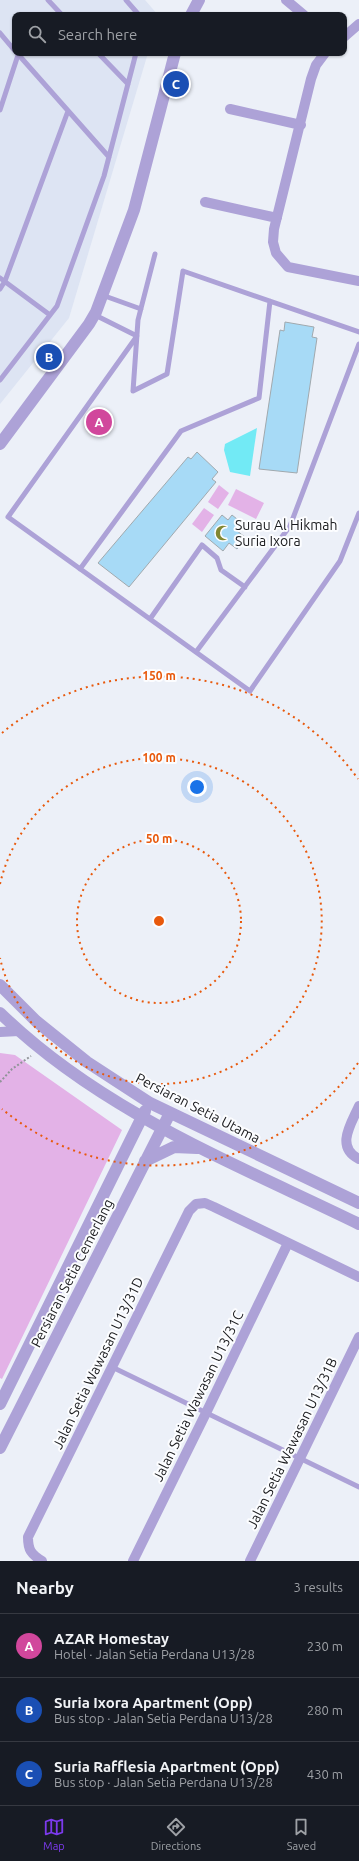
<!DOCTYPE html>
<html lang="en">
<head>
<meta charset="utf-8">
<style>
	body { margin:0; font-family:Ubuntu,sans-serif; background:#20242c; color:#f1f3f6 }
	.you { position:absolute; left:197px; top:787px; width:14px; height:14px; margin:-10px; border:3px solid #fff; border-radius:50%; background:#1a73e8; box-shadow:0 0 0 6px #1a73e833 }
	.badge { display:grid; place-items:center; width:26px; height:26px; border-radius:50%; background:#7c3aed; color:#fff; font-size:13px; font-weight:700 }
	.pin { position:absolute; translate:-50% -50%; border:2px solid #fff; box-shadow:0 1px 4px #0006 }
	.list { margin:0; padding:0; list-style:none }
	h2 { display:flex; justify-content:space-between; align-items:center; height:52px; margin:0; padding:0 16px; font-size:17px }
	h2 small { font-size:13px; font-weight:400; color:#9ea1a6 }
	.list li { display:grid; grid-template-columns:26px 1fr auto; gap:12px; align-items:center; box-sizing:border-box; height:64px; padding:0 16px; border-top:1px solid #363941 }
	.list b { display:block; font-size:15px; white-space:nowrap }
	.list p { margin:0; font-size:13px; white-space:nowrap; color:#9ea1a6 }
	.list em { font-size:13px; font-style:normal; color:#9ea1a6 }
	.icon { flex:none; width:22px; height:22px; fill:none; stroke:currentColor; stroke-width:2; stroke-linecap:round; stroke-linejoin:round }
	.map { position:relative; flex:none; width:359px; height:1561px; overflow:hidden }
	.search { position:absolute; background:#171b24; box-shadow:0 1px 3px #0004; left:12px; right:12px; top:12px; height:44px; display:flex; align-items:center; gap:10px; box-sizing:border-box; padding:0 14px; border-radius:8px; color:#9ea1a6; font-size:15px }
	.sheet { height:244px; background:#171b24 }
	nav { display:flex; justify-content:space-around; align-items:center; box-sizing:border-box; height:56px; border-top:1px solid #363941; background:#171b24; font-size:11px; color:#9ea1a6 }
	nav a { display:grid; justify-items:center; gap:2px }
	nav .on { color:#7c3aed }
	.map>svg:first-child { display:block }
</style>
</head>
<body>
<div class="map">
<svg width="359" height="1561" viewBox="0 0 359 1561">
	<rect width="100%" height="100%" fill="#ecf0f8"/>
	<path fill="#dde4f3" d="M0 0H145L158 15H15V53H148L69 318 0 404Z"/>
	<path fill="#e3b2e7" d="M219 485 229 493 218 509 208 502Z
		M236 489 264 503 256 519 228 505Z
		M204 508 214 515 202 532 192 524Z
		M0 1053 15 1055 122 1130 2 1379 0 1378Z"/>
	<path fill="#72eaf5" d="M257 428 250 476 230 472 224 450 225 444Z"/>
	<path fill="#a7daf6" stroke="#a1a9ae" d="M285 322 314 327 312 337 317 338 297 473 259 469 280 330 284 331Z
		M197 452 218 472 212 479 216 482 129 587 98 563 188 457 191 459Z
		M222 515 228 520 232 515 242 523 236 530 246 538 237 549 229 543 223 551 205 536Z"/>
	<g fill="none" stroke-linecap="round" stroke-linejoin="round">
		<path stroke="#919499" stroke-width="2" stroke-dasharray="2 2" stroke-linecap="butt" d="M0 1082 12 1069 31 1056"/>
		<path stroke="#ada2d7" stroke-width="5" d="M48 0 62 15
			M126 0 139 15
			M0 33 15 51
			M17 53 109 157
			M98 53 128 84
			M0 110 18 55
			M0 278 50 315
			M0 289 5 281 68 111
			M102 295 141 309
			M95 315 137 336
			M137 336 8 517 250 691 340 561 359 513
			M0 380 57 306 104 176 136 53
			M133 391 167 374 183 271 359 332
			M133 391 138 320 155 254
			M80 569 181 431 259 398 270 301
			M150 619 202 545 217 558 221 570 245 587
			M196 652 290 526 359 344
			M112 1367 359 1487"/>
		<path stroke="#ada2d7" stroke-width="10" d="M286 0 304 15
			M344 37 359 24
			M325 53 316 65 311 79 274 229 273 242 276 253 288 267 359 281
			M230 109 301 125
			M205 202 277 218
			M0 1032 19 1031
			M359 1106C351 1124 335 1147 359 1159
			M42 1561C31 1554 28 1550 28 1537L189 1211 196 1204 205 1203 214 1207 359 1277
			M133 1561 206 1413 288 1243
			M250 1561 359 1337"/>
		<path stroke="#ada2d7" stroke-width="12" d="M191 15 199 0
			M0 444 89 324 96 312 134 210 175 53
			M0 985 36 1021 87 1062 150 1103 359 1203
			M0 1013C102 1112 234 1163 359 1224
			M145 1161 174 1147 197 1148
			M0 1404 145 1111
			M0 1448 170 1113"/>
	</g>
	<g fill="none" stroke="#e8590c" stroke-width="2" stroke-dasharray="2 4">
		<circle cx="159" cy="921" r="82"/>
		<path d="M0 884A163 163 0 1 1 0 958"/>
		<path d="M358 1063A245 245 0 0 1 2 1109M2 733A245 245 0 0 1 358 779"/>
	</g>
	<defs>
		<symbol id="mosque-bare" viewBox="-9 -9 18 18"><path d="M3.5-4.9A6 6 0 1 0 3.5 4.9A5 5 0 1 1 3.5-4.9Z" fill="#818732" stroke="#fcfdff" stroke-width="2.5" paint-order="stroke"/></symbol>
	</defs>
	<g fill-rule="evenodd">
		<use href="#mosque-bare" x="212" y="522" width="22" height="22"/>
	</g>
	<g text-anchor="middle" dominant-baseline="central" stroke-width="4" stroke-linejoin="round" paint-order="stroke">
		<g font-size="14" fill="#191a1d" stroke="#fcfdff" text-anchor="start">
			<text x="235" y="525">Surau Al Hikmah<tspan x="235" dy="16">Suria Ixora</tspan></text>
		</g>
		<g font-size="14" fill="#191a1d" stroke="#fcfdff">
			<text transform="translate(198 1108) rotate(27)">Persiaran Setia Utama</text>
			<text transform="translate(72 1273) rotate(-63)">Persiaran Setia Cemerlang</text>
			<text transform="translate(98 1363) rotate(-64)">Jalan Setia Wawasan U13/31D</text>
			<text transform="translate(198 1396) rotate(-64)">Jalan Setia Wawasan U13/31C</text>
			<text transform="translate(292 1443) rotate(-64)">Jalan Setia Wawasan U13/31B</text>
		</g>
	</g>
	<circle cx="159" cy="921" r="6" fill="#e8590c" stroke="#fcfdff" stroke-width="2"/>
	<g font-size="12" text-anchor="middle" font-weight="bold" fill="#e8590c" stroke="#fcfdff" stroke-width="4" stroke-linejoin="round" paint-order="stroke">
		<text x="159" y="680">150 m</text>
		<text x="159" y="762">100 m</text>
		<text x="159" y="843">50 m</text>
	</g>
</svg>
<div class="you"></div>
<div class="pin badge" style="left:99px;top:422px;background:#d1479c">A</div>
<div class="pin badge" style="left:49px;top:357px;background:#1a4fb4">B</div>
<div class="pin badge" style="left:176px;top:84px;background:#1a4fb4">C</div>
<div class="search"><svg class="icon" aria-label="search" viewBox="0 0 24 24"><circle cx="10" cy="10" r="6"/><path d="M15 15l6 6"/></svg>Search here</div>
</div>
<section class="sheet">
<h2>Nearby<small>3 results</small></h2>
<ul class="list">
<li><span class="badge" style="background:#d1479c">A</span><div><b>AZAR Homestay</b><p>Hotel · Jalan Setia Perdana U13/28</p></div><em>230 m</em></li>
<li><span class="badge" style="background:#1a4fb4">B</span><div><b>Suria Ixora Apartment (Opp)</b><p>Bus stop · Jalan Setia Perdana U13/28</p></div><em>280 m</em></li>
<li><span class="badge" style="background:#1a4fb4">C</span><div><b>Suria Rafflesia Apartment (Opp)</b><p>Bus stop · Jalan Setia Perdana U13/28</p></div><em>430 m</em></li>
</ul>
</section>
<nav>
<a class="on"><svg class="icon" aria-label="map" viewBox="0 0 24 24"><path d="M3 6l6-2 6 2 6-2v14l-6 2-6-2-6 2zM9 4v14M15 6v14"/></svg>Map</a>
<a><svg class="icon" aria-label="directions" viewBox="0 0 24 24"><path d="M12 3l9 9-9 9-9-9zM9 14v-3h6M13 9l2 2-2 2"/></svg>Directions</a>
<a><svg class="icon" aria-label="saved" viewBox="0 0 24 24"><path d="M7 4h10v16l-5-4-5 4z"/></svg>Saved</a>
</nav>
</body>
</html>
